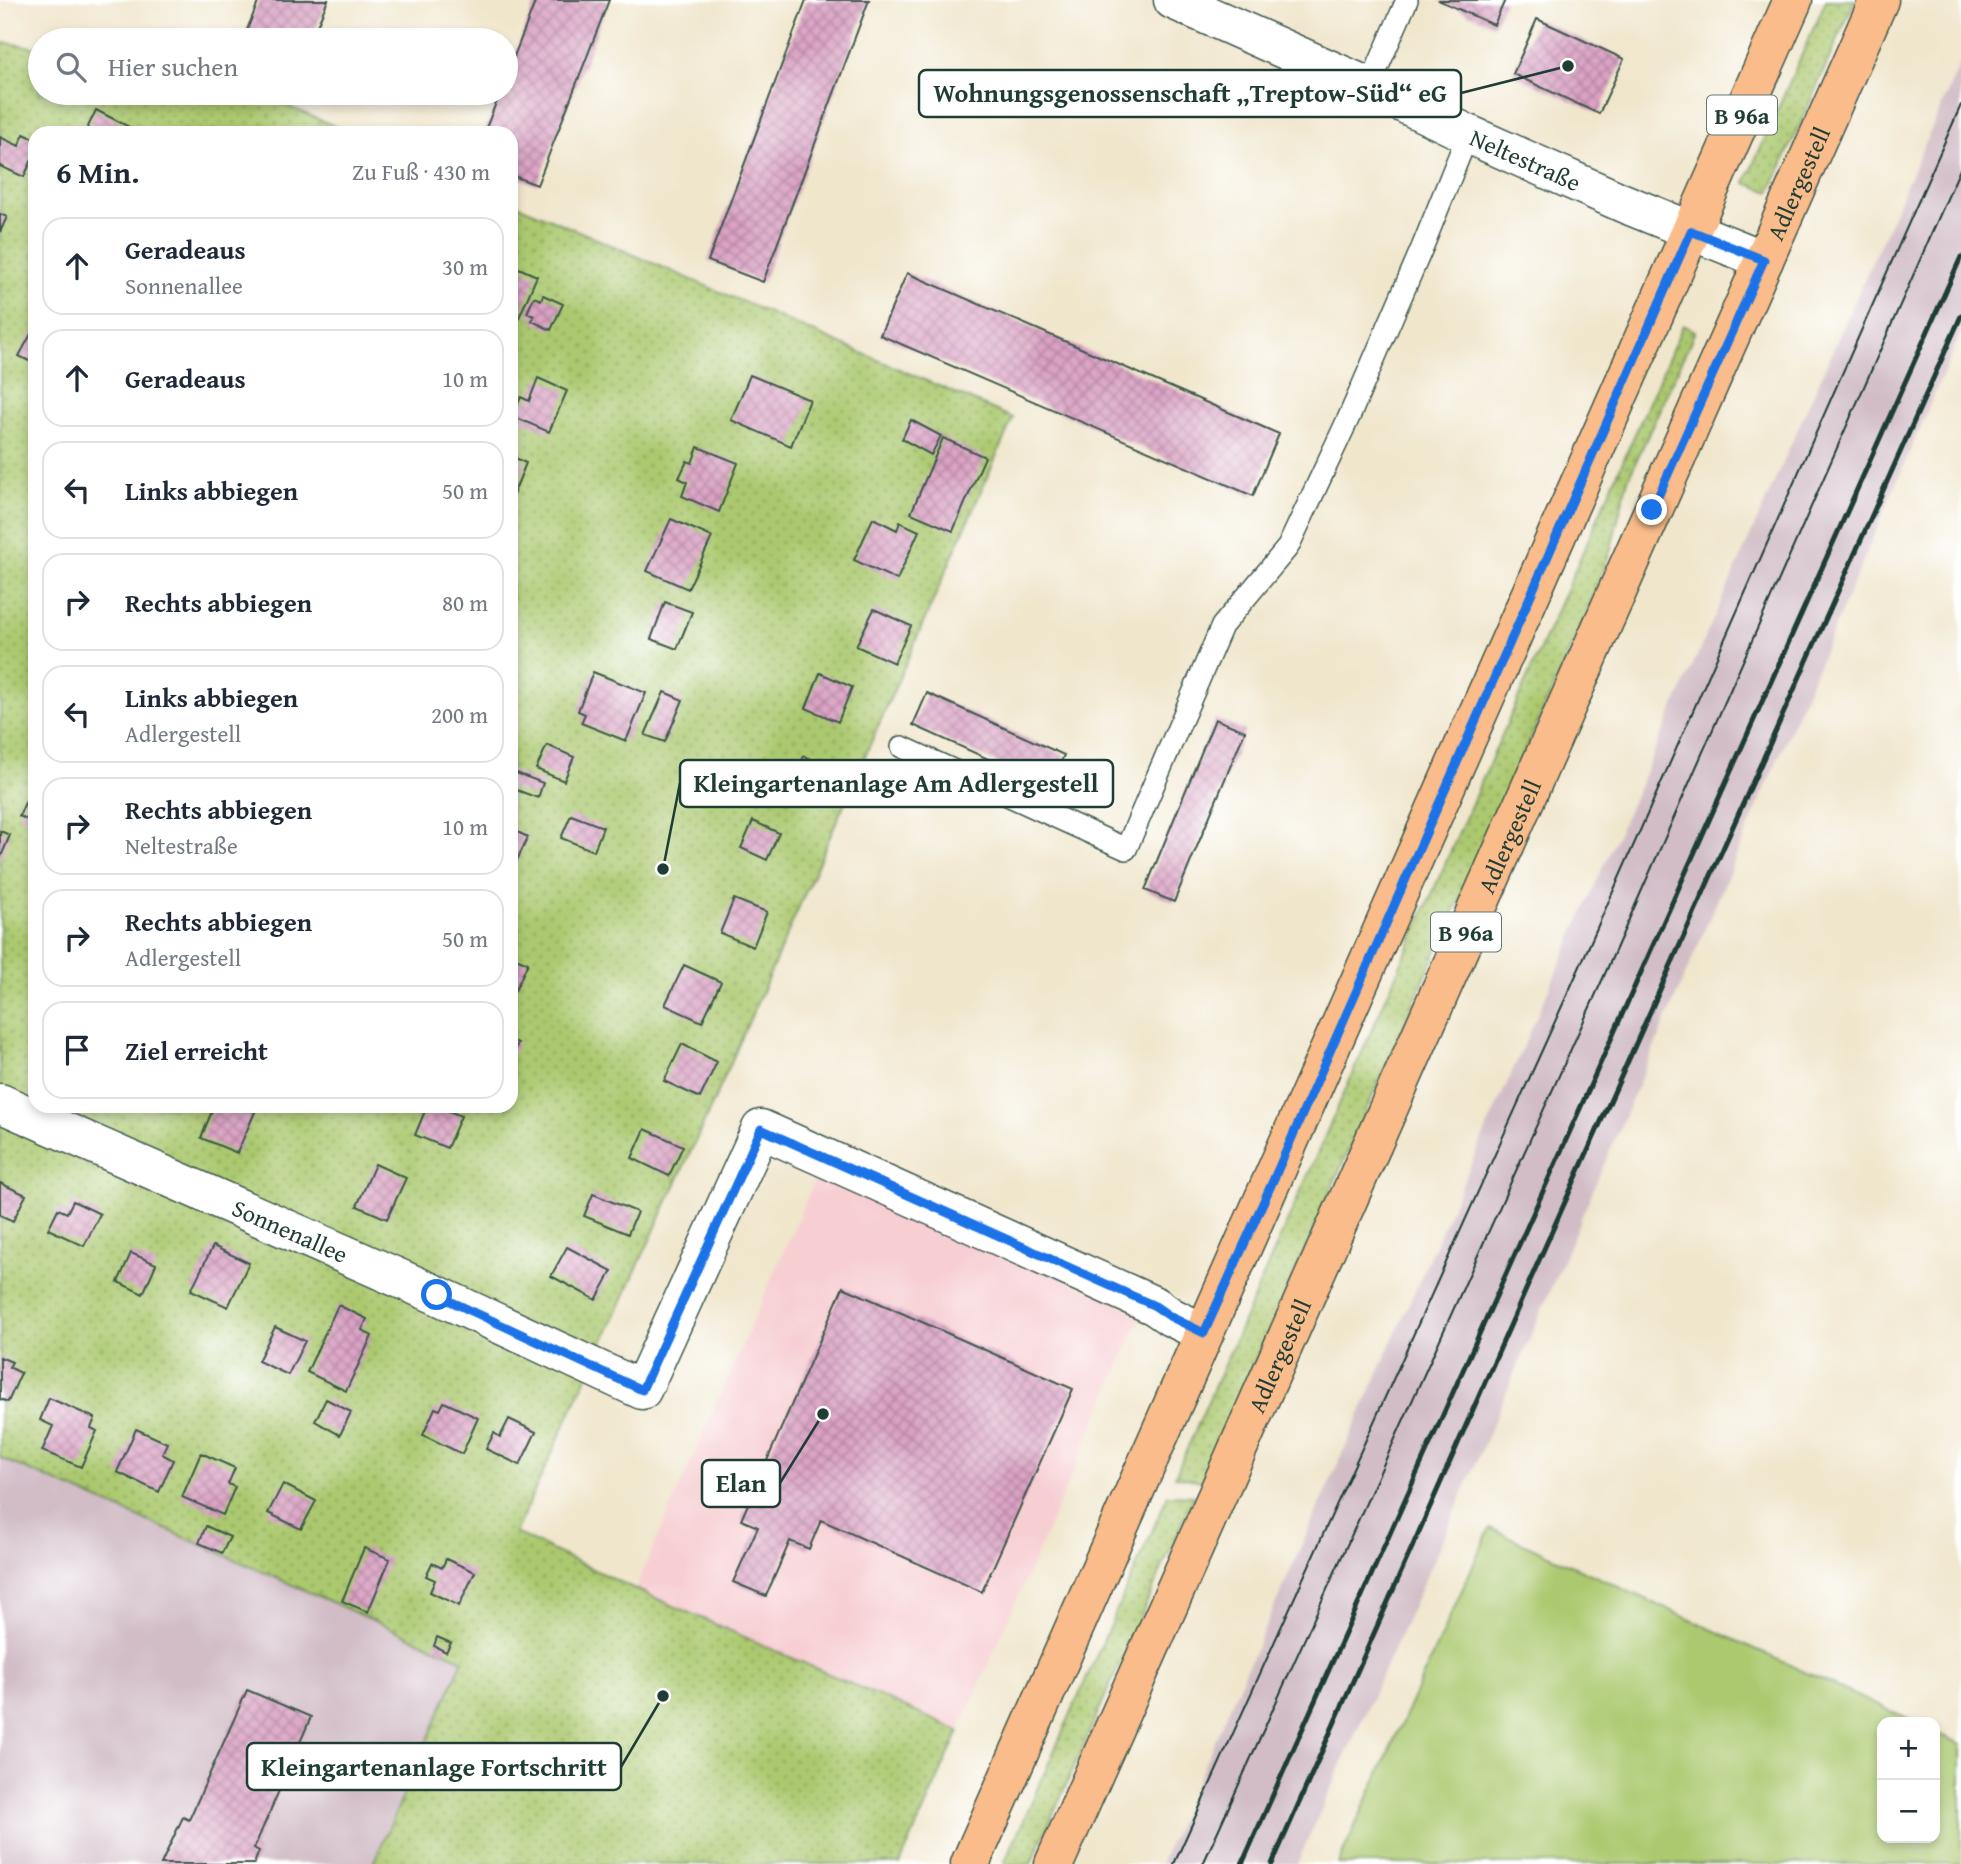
<!DOCTYPE html>
<html lang="de">
<head>
<meta charset="utf-8">
<style>
	body { margin:0; font-family:"Gentium Book Plus",serif; background:#f2f2f3; color:#1f2937 }
	.controls { position:absolute; right:21px; bottom:21px; display:grid; overflow:hidden; border-radius:14px; box-shadow:0 4px 10px #0003 }
	.controls button { width:63px; height:63px; display:grid; place-items:center; padding:0; border:0; border-bottom:2px solid #e0e1e3; background:#fff; color:#1f2937; font:35px sans-serif }
	.stop { position:absolute; width:21px; height:21px; margin:-16px; border:5px solid #1a73e8; border-radius:50%; background:#fff }
	.stop.end { background:#1a73e8; border-color:#fff; box-shadow:0 2px 7px #0008 }
	.list { margin:0; padding:0; list-style:none }
	h2 { display:flex; justify-content:space-between; align-items:center; height:91px; margin:0; padding:0 28px; font-size:30px }
	h2 small { font-size:23px; font-weight:400; color:#747a83 }
	.list li { display:grid; grid-template-columns:46px 1fr auto; gap:21px; align-items:center; box-sizing:border-box; height:98px; margin:0 14px 14px; padding:0 14px; border:2px solid #e0e1e3; border-radius:21px }
	.list b { display:block; font-size:26px; white-space:nowrap }
	.list p { margin:0; font-size:23px; white-space:nowrap; color:#747a83 }
	.list em { font-size:23px; font-style:normal; color:#747a83 }
	.icon { flex:none; width:38px; height:38px; fill:none; stroke:currentColor; stroke-width:2; stroke-linecap:round; stroke-linejoin:round }
	.map { position:relative; flex:none; width:1961px; height:1864px; overflow:hidden }
	.search { position:absolute; background:#fff; box-shadow:0 4px 10px #0003; left:28px; top:28px; width:490px; height:77px; display:flex; align-items:center; gap:18px; box-sizing:border-box; padding:0 24px; border-radius:38px; color:#747a83; font-size:26px }
	.panel { position:absolute; background:#fff; box-shadow:0 4px 10px #0003; left:28px; top:126px; width:490px; height:987px; border-radius:21px }
	.map>svg:first-child { display:block }
</style>
</head>
<body>
<div class="map">
<svg width="1961" height="1864" viewBox="0 0 1961 1864">
	<defs>
		<pattern id="grass-dots" width="8" height="8" patternUnits="userSpaceOnUse" patternTransform="scale(1.75)"><rect width="8" height="8" fill="#acc970"/><path d="M2 2h.1M6 6h.1" fill="none" stroke="#8ba45d" stroke-width="1.8" stroke-linecap="round"/></pattern>
		<pattern id="building-cross-hatch" width="8" height="8" patternUnits="userSpaceOnUse" patternTransform="scale(1.75)"><rect width="8" height="8" fill="#dba2c4"/><path d="M0 0l8 8M0 8l8-8" fill="none" stroke="#b185a0"/></pattern>
	</defs>
	<rect width="100%" height="100%" fill="#fff"/>
	<filter id="ink" filterUnits="userSpaceOnUse"><feTurbulence type="fractalNoise" baseFrequency=".0143" numOctaves="2"/><feDisplacementMap in="SourceGraphic" scale="14" xChannelSelector="R" yChannelSelector="G"/><feConvolveMatrix kernelMatrix="1 2 1 2 8 2 1 2 1" color-interpolation-filters="sRGB"/></filter>
	<filter id="wash" filterUnits="userSpaceOnUse"><feTurbulence type="fractalNoise" baseFrequency=".00686" numOctaves="4" result="noise"/><feDisplacementMap in="SourceGraphic" scale="28" xChannelSelector="R" yChannelSelector="G"/><feGaussianBlur stdDeviation="1.57" result="paint"/><feColorMatrix in="noise" values="0 0 0 0 0 0 0 0 0 0 0 0 0 0 0 0 0 1.4 0 .05"/><feComposite in="paint" operator="in"/></filter>
	<g filter="url(#wash)">
		<rect width="100%" height="100%" fill="#f0e6cc"/>
		<path fill="#f7cfd3" d="M820 1168 1142 1315 959 1731 635 1589Z"/>
		<path fill="#d2bdc7" d="M1961 62V332L1455 1512 1297 1864H1160Z
			M0 1458 152 1523 463 1661 373 1864H0Z"/>
		<path fill="url(#grass-dots)" stroke="#668352" stroke-width="2" d="M1826 0H1855L1770 192 1745 183Z
			M6 43 40 48V93H257L351 133H35V1106H511V202L1013 418 718 1092 515 1533 635 1589 959 1731 900 1864H373L463 1660 152 1523 0 1458V44Z
			M1683 325 1695 331 1628 479 1610 552 1584 618 1202 1481 1175 1476Z
			M1168 1495 1194 1496 1031 1864H1004Z"/>
		<path fill="#acc970" stroke="#668352" stroke-width="2" d="M1490 1528 1914 1722H1882V1838H1935V1732L1961 1744V1864H1338Z"/>
		<g id="blocks">
			<path fill="url(#building-cross-hatch)" d="M259 0H328L311 40H243Z
				M536 0H609L537 185 511 175V133H484L500 93H506V77Z
				M806 0H869L763 282 708 261Z
				M1438 0H1505L1494 25Z
				M1537 19 1624 59 1599 114 1513 74Z
				M96 110 137 131 136 133H85Z
				M24 134 35 139V153L24 177 0 166V137L19 146Z
				M0 214 7 217 0 232Z
				M514 266 537 276 515 327 511 325V273Z
				M907 273 1279 434 1253 496 880 335Z
				M543 295 563 304 551 330 532 321 534 316 527 313 534 297 541 300Z
				M31 334 35 336V364L19 356Z
				M750 375 810 400 791 446 731 420Z
				M538 378 567 391 549 432 512 416 521 397 529 401Z
				M911 420 941 436 931 455 902 439Z
				M943 438 985 457 953 531 911 513Z
				M698 447 738 463 719 512 682 496 687 482 679 478 687 461 692 463Z
				M511 456 526 463 511 500Z
				M873 518 897 530 900 522 919 531 897 580 854 560Z
				M671 519 712 537 688 589 647 571Z
				M665 602 692 612 677 649 651 639Z
				M874 609 911 626 894 663 856 646Z
				M593 672 646 693 626 741 581 723 585 714 578 711Z
				M820 673 852 687 838 722 806 708Z
				M664 692 683 700 665 742 645 735Z
				M927 693 1064 755 1050 787 913 725Z
				M1215 719 1245 731 1174 902 1145 890Z
				M547 745 574 757 564 781 536 769Z
				M804 756 841 772 825 806 789 790Z
				M511 771 543 783 538 798 511 788Z
				M35 781V823L19 816Z
				M571 815 603 827 594 851 561 838Z
				M753 821 779 833 767 860 741 848Z
				M511 829 528 837 511 873Z
				M0 831 10 835 0 859Z
				M734 899 767 912 753 947 720 933Z
				M511 956 528 963 514 993 511 992Z
				M684 965 721 982 702 1022 665 1005Z
				M511 1040 518 1043 511 1058Z
				M682 1044 717 1062 700 1098 664 1081Z
				M214 1106H242L255 1112 237 1153 201 1138Z
				M427 1106H437L461 1116 447 1148 415 1135Z
				M645 1129 683 1146 669 1176 632 1158Z
				M375 1164 406 1178 387 1219 357 1206Z
				M0 1183 26 1195 13 1221 0 1215Z
				M593 1194 637 1212 628 1234 584 1216Z
				M73 1201 100 1214 84 1246 48 1229 58 1209 67 1213Z
				M213 1246 249 1263 228 1307 191 1290Z
				M567 1247 612 1271 596 1300 551 1276Z
				M131 1253 156 1264 143 1294 118 1282Z
				M843 1287 1073 1389 982 1592 821 1520 809 1549 790 1541 766 1596 733 1582 758 1527 741 1520Z
				M338 1305 367 1319 362 1330 372 1336 346 1391 307 1372Z
				M275 1327 305 1341 288 1375 258 1361Z
				M0 1357 12 1362 9 1367 21 1373 8 1402 0 1399Z
				M49 1398 95 1418 91 1428 97 1431 81 1467 42 1451 53 1426 40 1420Z
				M326 1399 351 1412 340 1435 315 1421Z
				M444 1402 478 1418 462 1454 423 1435 435 1408 440 1410Z
				M509 1419 536 1432 520 1465 486 1449 494 1433 500 1437Z
				M136 1429 167 1443 162 1454 173 1460 159 1492 117 1472Z
				M201 1453 235 1468 228 1484 235 1487 223 1515 182 1497Z
				M283 1484 316 1501 301 1529 268 1513Z
				M206 1526 230 1537 222 1553 199 1543Z
				M364 1548 390 1559 368 1612 342 1601Z
				M446 1559 475 1572 459 1606 430 1592 435 1580 426 1576 432 1563 442 1568Z
				M437 1637 451 1643 446 1652 434 1646Z
				M247 1690 311 1717 254 1848 259 1851 254 1864H161L183 1817 189 1820Z"/>
		</g>
	</g>
	<g filter="url(#ink)">
		<use href="#blocks" fill-opacity="0" stroke="#3e564b" stroke-width="2"/>
		<g fill="none" stroke-linecap="round" stroke-linejoin="round">
			<defs>
				<path id="service" d="M1369 87 1407 0
					M902 747 1126 849 1222 626 1288 547 1349 417 1422 248 1468 134"/>
				<g id="minor">
					<path id="s1" d="M1173 0 1369 87 1468 134 1623 203 1764 260"/>
					<path id="s2" d="M0 1103 437 1295 642 1390 761 1129 1155 1306 1171 1317 1204 1333"/>
				</g>
				<g id="primary">
					<path d="M970 1864 1793 0"/>
					<path id="s3" d="M1054 1864 1879 0"/>
				</g>
			</defs>
			<use href="#service" stroke="#3e564b" stroke-width="24"/>
			<use href="#minor" stroke="#3e564b" stroke-width="41"/>
			<use href="#primary" stroke="#3e564b" stroke-width="41"/>
			<use href="#service" stroke="#fff" stroke-width="21"/>
			<use href="#minor" stroke="#fff" stroke-width="38"/>
			<use href="#primary" stroke="#f9bc8a" stroke-width="38"/>
			<path stroke="#1f3d34" stroke-width="2" d="M1174 1864 1581 964 1961 105
				M1203 1864 1604 976 1961 167"/>
			<path stroke="#1f3d34" stroke-width="5" d="M1242 1864 1961 257
				M1272 1864 1536 1267 1961 316"/>
		</g>
	</g>
	<g fill="none" stroke-linecap="round" stroke-linejoin="round" filter="url(#ink)">
		<path stroke="#1a73e8" stroke-width="9" d="M437 1295 642 1390 761 1129 1155 1306 1171 1317 1204 1333 1272 1183 1691 231 1764 260 1652 510"/>
	</g>
	<g text-anchor="middle" dominant-baseline="central" stroke-width="5" stroke-linejoin="round" paint-order="stroke">
		<g fill="#fff" stroke="#627771" stroke-width="2">
			<rect x="1707" y="95.5" width="70" height="39" rx="5"/>
			<rect x="1431" y="912.5" width="70" height="39" rx="5"/>
		</g>
		<g font-size="23" font-weight="bold" fill="#1f3d34">
			<text x="1742" y="115">B 96a</text>
			<text x="1466" y="932">B 96a</text>
		</g>
		<g font-size="24" fill="#1f3d34" stroke="#fff">
			<text stroke="none"><textPath href="#s1" startOffset="387">Neltestraße</textPath></text>
			<text stroke="none"><textPath href="#s3" startOffset="1838">Adlergestell</textPath></text>
			<text stroke="none"><textPath href="#s3" startOffset="1124">Adlergestell</textPath></text>
			<text stroke="none"><textPath href="#s2" startOffset="317">Sonnenallee</textPath></text>
			<text stroke="none"><textPath href="#s3" startOffset="556">Adlergestell</textPath></text>
		</g>
	</g>
	<path fill="none" stroke="#1f3d34" stroke-width="2.5" d="M1568 66L1461 93M663 869L680 783M823 1414L780 1483M663 1696L621 1767"/>
	<g fill="#1f3d34" stroke="#fff" stroke-width="2.5">
		<circle cx="1568" cy="66" r="7"/>
		<circle cx="663" cy="869" r="7"/>
		<circle cx="823" cy="1414" r="7"/>
		<circle cx="663" cy="1696" r="7"/>
	</g>
	<g fill="#fff" stroke="#1f3d34" stroke-width="2.5">
		<rect x="919" y="70" width="542" height="47" rx="7"/>
		<rect x="680" y="760" width="433" height="47" rx="7"/>
		<rect x="702" y="1460" width="78" height="47" rx="7"/>
		<rect x="247" y="1743" width="374" height="47" rx="7"/>
	</g>
	<g font-size="26" text-anchor="middle" font-weight="bold" fill="#1f3d34">
		<text x="1190" y="102">Wohnungsgenossenschaft „Treptow-Süd“ eG</text>
		<text x="896" y="792">Kleingartenanlage Am Adlergestell</text>
		<text x="741" y="1492">Elan</text>
		<text x="434" y="1776">Kleingartenanlage Fortschritt</text>
	</g>
</svg>
<div class="controls">
<button>+</button>
<button>−</button>
</div>
<div class="stop" style="left:437px;top:1295px"></div>
<div class="stop end" style="left:1652px;top:510px"></div>
<div class="search"><svg class="icon" aria-label="search" viewBox="0 0 24 24"><circle cx="10" cy="10" r="6"/><path d="M15 15l6 6"/></svg>Hier suchen</div>
<section class="panel">
<h2>6 Min.<small>Zu Fuß · 430 m</small></h2>
<ul class="list">
<li><svg class="icon" aria-label="ahead" viewBox="0 0 24 24"><path d="M12 20V5M6 11l6-6 6 6"/></svg><div><b>Geradeaus</b><p>Sonnenallee</p></div><em>30 m</em></li>
<li><svg class="icon" aria-label="ahead" viewBox="0 0 24 24"><path d="M12 20V5M6 11l6-6 6 6"/></svg><div><b>Geradeaus</b></div><em>10 m</em></li>
<li><svg class="icon" aria-label="left" viewBox="0 0 24 24"><path d="M17 20v-9H6M10 6l-5 5 5 5"/></svg><div><b>Links abbiegen</b></div><em>50 m</em></li>
<li><svg class="icon" aria-label="right" viewBox="0 0 24 24"><path d="M7 20v-9h11M14 6l5 5-5 5"/></svg><div><b>Rechts abbiegen</b></div><em>80 m</em></li>
<li><svg class="icon" aria-label="left" viewBox="0 0 24 24"><path d="M17 20v-9H6M10 6l-5 5 5 5"/></svg><div><b>Links abbiegen</b><p>Adlergestell</p></div><em>200 m</em></li>
<li><svg class="icon" aria-label="right" viewBox="0 0 24 24"><path d="M7 20v-9h11M14 6l5 5-5 5"/></svg><div><b>Rechts abbiegen</b><p>Neltestraße</p></div><em>10 m</em></li>
<li><svg class="icon" aria-label="right" viewBox="0 0 24 24"><path d="M7 20v-9h11M14 6l5 5-5 5"/></svg><div><b>Rechts abbiegen</b><p>Adlergestell</p></div><em>50 m</em></li>
<li><svg class="icon" aria-label="arrive" viewBox="0 0 24 24"><path d="M6 21V4h12l-3 4 3 4H6"/></svg><div><b>Ziel erreicht</b></div></li>
</ul>
</section>
</div>
</body>
</html>
